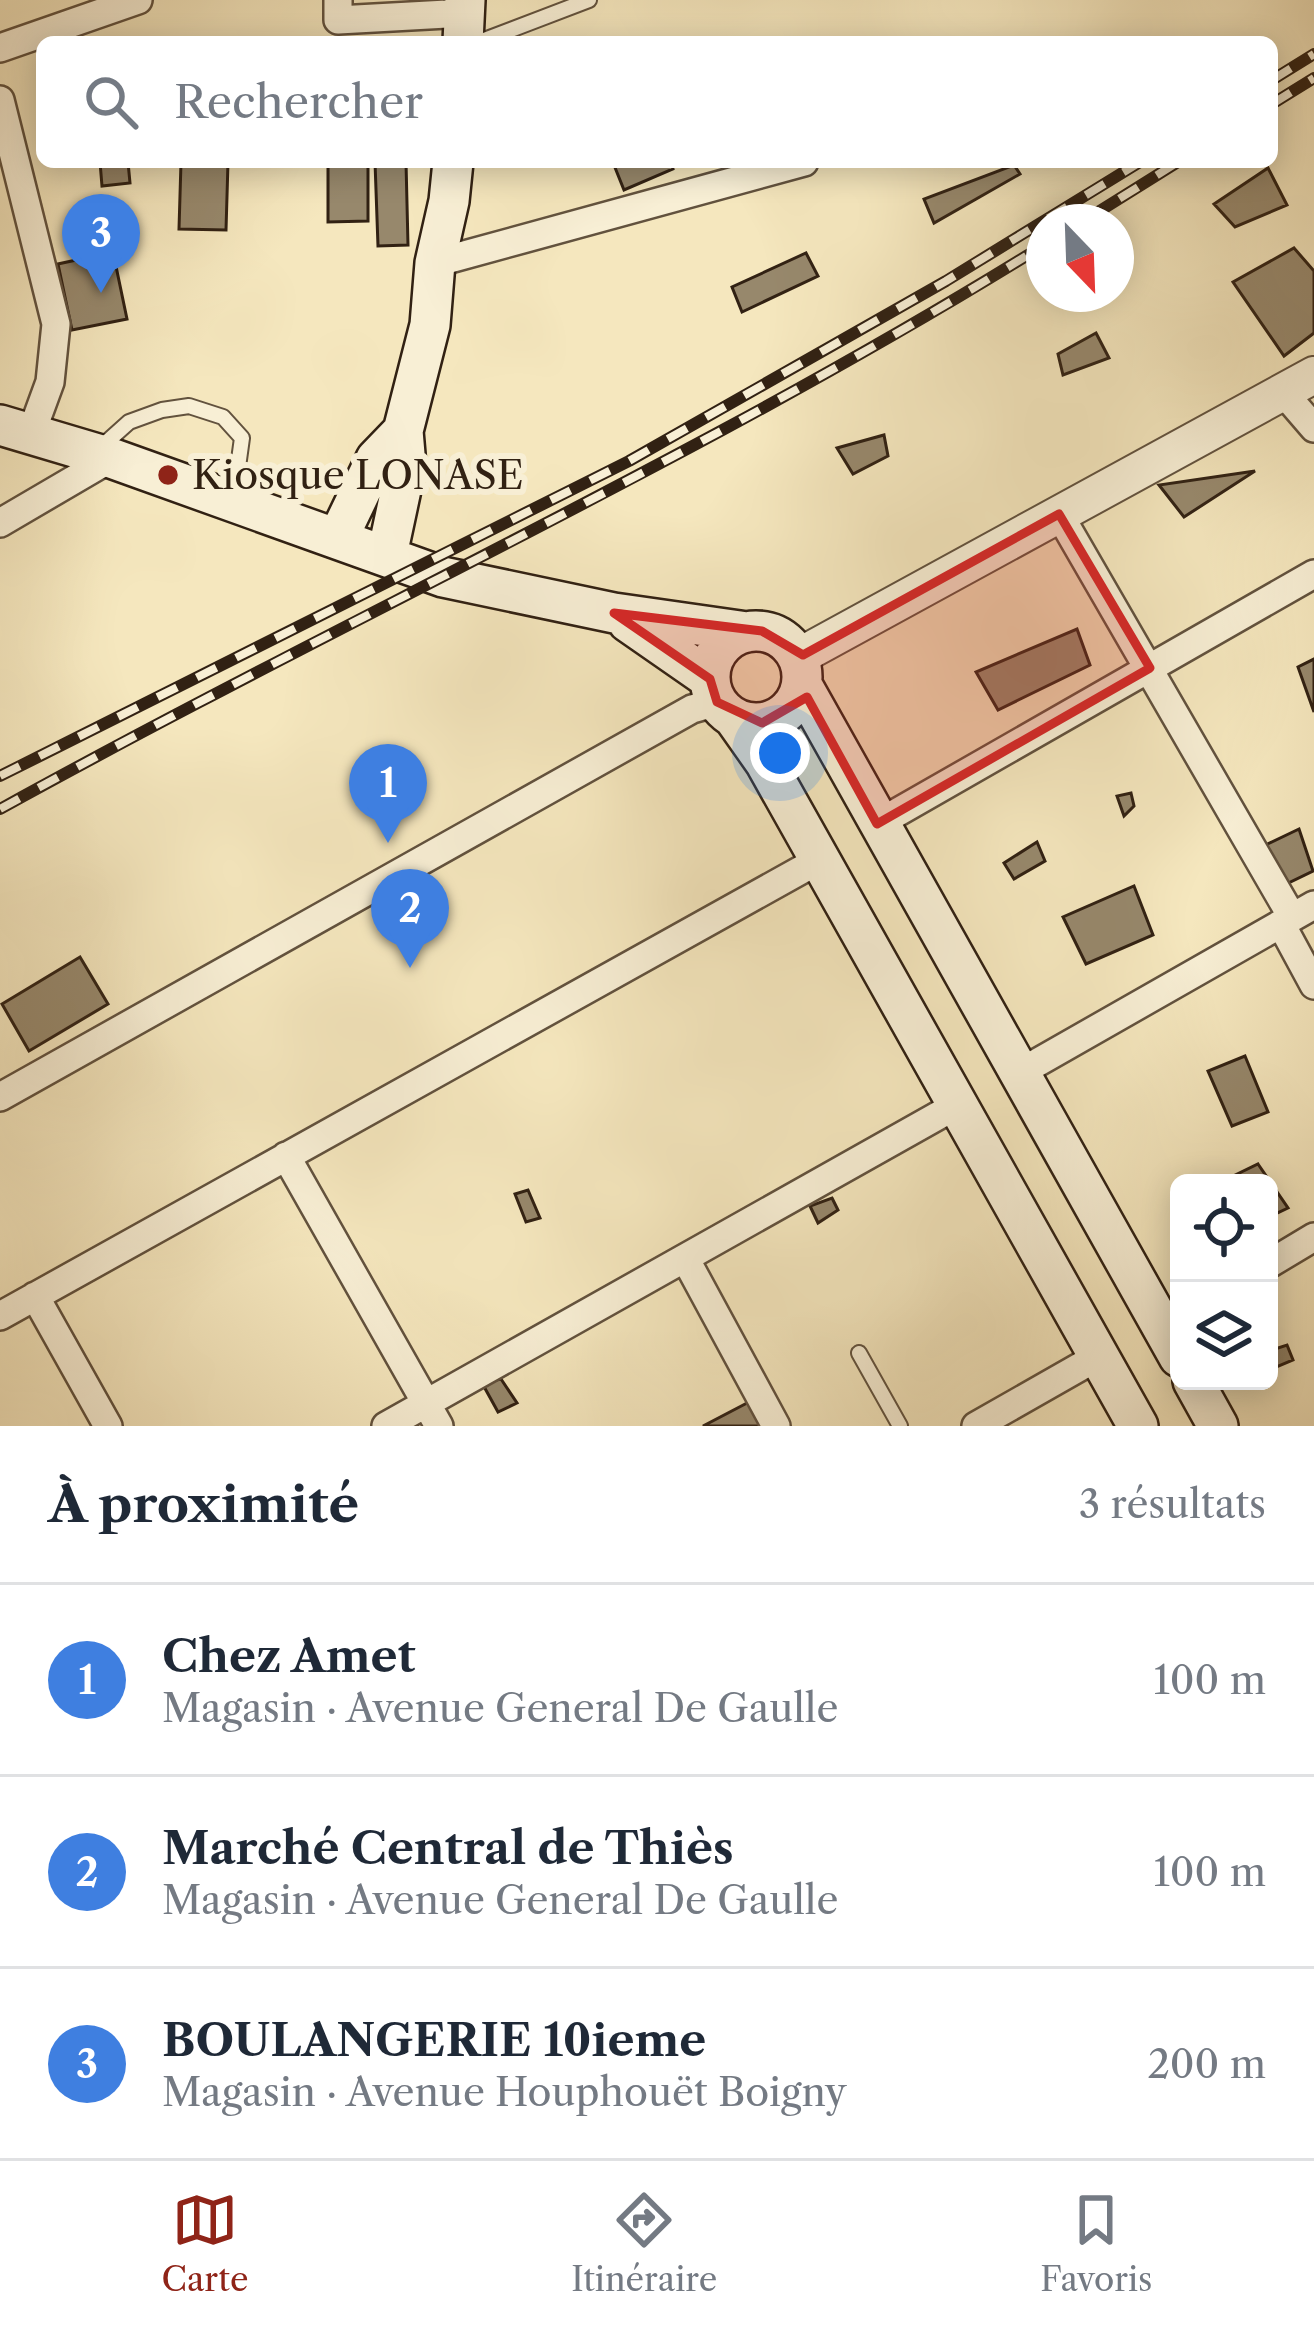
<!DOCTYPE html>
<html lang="fr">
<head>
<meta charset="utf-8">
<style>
	body { margin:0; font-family:"Libre Caslon Text",serif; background:#f2f2f3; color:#1f2937 }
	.controls { position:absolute; right:36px; bottom:36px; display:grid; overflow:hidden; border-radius:18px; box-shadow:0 6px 30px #0003 }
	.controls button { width:108px; height:108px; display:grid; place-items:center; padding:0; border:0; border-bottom:3px solid #e0e1e3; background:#fff; color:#1f2937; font:60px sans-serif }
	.compass { position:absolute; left:1026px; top:204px; width:108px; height:108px; border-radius:50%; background:#fff; box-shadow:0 6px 30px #0003; rotate:157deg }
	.you { position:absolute; left:780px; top:753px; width:42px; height:42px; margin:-30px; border:9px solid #fff; border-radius:50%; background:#1a73e8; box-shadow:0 0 0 18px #1a73e833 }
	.badge { display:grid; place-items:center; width:78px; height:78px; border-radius:50%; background:#8f2418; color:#fff; font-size:39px; font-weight:700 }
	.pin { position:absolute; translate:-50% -99px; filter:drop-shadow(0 3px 6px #0008) }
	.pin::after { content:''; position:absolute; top:63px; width:42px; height:36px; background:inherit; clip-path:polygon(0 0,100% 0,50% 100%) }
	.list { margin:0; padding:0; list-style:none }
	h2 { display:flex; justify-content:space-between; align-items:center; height:156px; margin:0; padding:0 48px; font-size:51px }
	h2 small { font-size:39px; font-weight:400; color:#747a83 }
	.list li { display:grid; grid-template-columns:78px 1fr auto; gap:36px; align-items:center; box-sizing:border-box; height:192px; padding:0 48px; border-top:3px solid #e0e1e3 }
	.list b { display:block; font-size:45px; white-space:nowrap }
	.list p { margin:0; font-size:39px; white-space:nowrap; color:#747a83 }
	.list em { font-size:39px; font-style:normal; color:#747a83 }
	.icon { flex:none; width:66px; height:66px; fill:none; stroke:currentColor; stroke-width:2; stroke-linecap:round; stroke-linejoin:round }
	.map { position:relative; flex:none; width:1314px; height:1426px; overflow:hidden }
	.search { position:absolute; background:#fff; box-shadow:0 6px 30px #0003; left:36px; right:36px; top:36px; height:132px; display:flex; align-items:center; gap:30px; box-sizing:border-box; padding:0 42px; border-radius:18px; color:#747a83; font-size:45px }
	.sheet { height:732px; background:#fff }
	nav { display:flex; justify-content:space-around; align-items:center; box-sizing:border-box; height:168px; border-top:3px solid #e0e1e3; background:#fff; font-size:33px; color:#747a83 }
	nav a { display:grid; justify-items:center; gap:6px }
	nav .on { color:#8f2418 }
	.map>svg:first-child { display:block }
</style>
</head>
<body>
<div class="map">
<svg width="1314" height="1426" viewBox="0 0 1314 1426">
	<rect width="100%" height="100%" fill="#f5e7be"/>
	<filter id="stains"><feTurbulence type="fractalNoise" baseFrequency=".00167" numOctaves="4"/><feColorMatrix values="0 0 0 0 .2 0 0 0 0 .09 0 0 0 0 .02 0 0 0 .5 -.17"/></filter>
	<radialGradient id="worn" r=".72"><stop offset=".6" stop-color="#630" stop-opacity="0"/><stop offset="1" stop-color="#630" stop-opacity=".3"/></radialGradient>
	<path fill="#97886c" stroke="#312113" stroke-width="3" d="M100 162H128L130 183 102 186Z
		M181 162H228L226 230 179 229Z
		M375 162H406L408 245 378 246Z
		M620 162H671L673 169 624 190 614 165Z
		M1014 165 1020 174 934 223 924 199Z
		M328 166H368V221L328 222Z
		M1268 168 1287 205 1235 227 1214 204Z
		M1294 248 1314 271V333L1284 356 1233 282Z
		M113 252 127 319 72 330 58 264Z
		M806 253 818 276 742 312 732 287Z
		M1096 333 1109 358 1063 375 1058 354Z
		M884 435 888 456 853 474 837 448Z
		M1255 471 1184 517 1159 485Z
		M1077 629 1090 665 998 710 976 672Z
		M1314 659V712L1298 667Z
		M1131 793 1134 806 1124 816 1117 796Z
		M1299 829 1313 871 1278 888 1257 849Z
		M1037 842 1045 861 1014 879 1004 863Z
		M1134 886 1153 935 1086 964 1063 917Z
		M80 957 108 1004 29 1051 2 1004Z
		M1245 1056 1268 1112 1232 1126 1208 1071Z
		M1258 1164 1288 1208 1269 1217V1183H1230L1227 1179Z
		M528 1190 540 1218 526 1222 515 1194Z
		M832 1198 838 1210 818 1223 810 1206Z
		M1287 1345 1293 1360 1269 1370V1351Z
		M501 1379 517 1403 498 1412 482 1383Z
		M749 1402 761 1426H703Z"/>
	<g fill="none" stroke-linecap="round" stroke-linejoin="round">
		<defs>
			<path id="service" d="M479 42 589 0
				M100 448 129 422 162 410 189 406 223 417 242 438 234 496
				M859 1353 900 1426"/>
			<path id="minor" d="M338 0V20L465 13
				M0 48 138 0
				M0 100 56 324 50 382 31 434
				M435 263 804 162
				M1283 392 1314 428
				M1059 514 1292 917
				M0 523 111 458
				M877 824 1314 574
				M1281 924 1314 985
				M1019 1073 1314 905
				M0 1097 692 709 717 702
				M286 1156 439 1426
				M685 1258 776 1426
				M1269 1264 1314 1237
				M35 1296 108 1426
				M0 1316 819 860
				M386 1426 957 1105
				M976 1426 1099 1356"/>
			<path id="tertiary" d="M798 657 1314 375"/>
			<path id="secondary" d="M463 42 465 0
				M0 425 111 458 443 577 614 613 747 632
				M338 538 376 459 403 431
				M387 555 406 466 403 431 430 325 435 263 449 201 453 162
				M628 622 710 679
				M710 677a46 46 0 1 1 92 0a46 46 0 1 1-92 0Z
				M802 685 1179 1357
				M734 718 765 762 1138 1426
				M1193 1381 1218 1426"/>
		</defs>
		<use href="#service" stroke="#62523e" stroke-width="18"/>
		<use href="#minor" stroke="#62523e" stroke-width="32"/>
		<use href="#tertiary" stroke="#62523e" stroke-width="40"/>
		<use href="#secondary" stroke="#312113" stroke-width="44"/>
		<use href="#service" stroke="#f8efd5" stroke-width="14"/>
		<use href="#minor" stroke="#f8efd5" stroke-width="27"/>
		<use href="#tertiary" stroke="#f8efd5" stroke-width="36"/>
		<use href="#secondary" stroke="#f8efd5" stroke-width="39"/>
		<defs>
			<path id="rail" d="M1272 80 1314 54
				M1272 104 1314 78
				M1082 222 1178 162
				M0 776 629 461 946 281 1140 162
				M0 809C346 618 708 454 1044 245"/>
		</defs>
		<use href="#rail" stroke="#312113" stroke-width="12"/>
		<use href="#rail" stroke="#f8efd5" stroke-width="8" stroke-dasharray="22" stroke-linecap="butt"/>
	</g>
	<path fill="#d62828" fill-opacity="0.2" stroke="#d62828" stroke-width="9" stroke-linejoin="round" d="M1059 514 1150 668 877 824 807 697 762 723 717 702 710 679 614 613 762 631 803 655Z"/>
	<circle fill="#8f2418" stroke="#f8efd5" stroke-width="4.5" cx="168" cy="475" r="12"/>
	<g text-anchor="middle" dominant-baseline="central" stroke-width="12" stroke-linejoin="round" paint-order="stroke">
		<g font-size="39" fill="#312113" stroke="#f8efd5" text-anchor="start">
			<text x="192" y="475">Kiosque LONASE</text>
		</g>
	</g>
	<rect width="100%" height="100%" filter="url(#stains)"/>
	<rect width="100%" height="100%" fill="url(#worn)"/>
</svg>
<div class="controls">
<button><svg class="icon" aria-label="locate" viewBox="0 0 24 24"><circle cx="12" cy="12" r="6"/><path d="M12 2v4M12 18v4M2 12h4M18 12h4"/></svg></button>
<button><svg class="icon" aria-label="layers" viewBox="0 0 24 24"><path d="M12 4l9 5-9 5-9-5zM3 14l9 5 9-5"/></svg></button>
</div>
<svg class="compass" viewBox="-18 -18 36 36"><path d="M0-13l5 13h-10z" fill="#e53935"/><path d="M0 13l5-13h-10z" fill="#747a83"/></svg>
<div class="you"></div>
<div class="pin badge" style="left:388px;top:843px;background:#3f7fe0">1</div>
<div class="pin badge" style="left:410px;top:968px;background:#3f7fe0">2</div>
<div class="pin badge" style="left:101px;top:293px;background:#3f7fe0">3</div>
<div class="search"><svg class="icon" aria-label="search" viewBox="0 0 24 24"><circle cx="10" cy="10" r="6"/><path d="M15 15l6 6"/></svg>Rechercher</div>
</div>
<section class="sheet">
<h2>À proximité<small>3 résultats</small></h2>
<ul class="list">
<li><span class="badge" style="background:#3f7fe0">1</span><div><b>Chez Amet</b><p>Magasin · Avenue General De Gaulle</p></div><em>100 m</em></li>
<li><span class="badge" style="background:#3f7fe0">2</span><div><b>Marché Central de Thiès</b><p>Magasin · Avenue General De Gaulle</p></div><em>100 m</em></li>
<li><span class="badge" style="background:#3f7fe0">3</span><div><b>BOULANGERIE 10ieme</b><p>Magasin · Avenue Houphouët Boigny</p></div><em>200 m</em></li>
</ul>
</section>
<nav>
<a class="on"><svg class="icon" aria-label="map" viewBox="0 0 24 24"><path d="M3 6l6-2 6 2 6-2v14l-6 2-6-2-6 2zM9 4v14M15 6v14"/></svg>Carte</a>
<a><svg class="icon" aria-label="directions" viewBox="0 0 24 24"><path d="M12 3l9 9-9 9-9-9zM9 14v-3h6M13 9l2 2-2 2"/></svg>Itinéraire</a>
<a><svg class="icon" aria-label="saved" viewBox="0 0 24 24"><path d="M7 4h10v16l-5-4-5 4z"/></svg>Favoris</a>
</nav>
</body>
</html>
